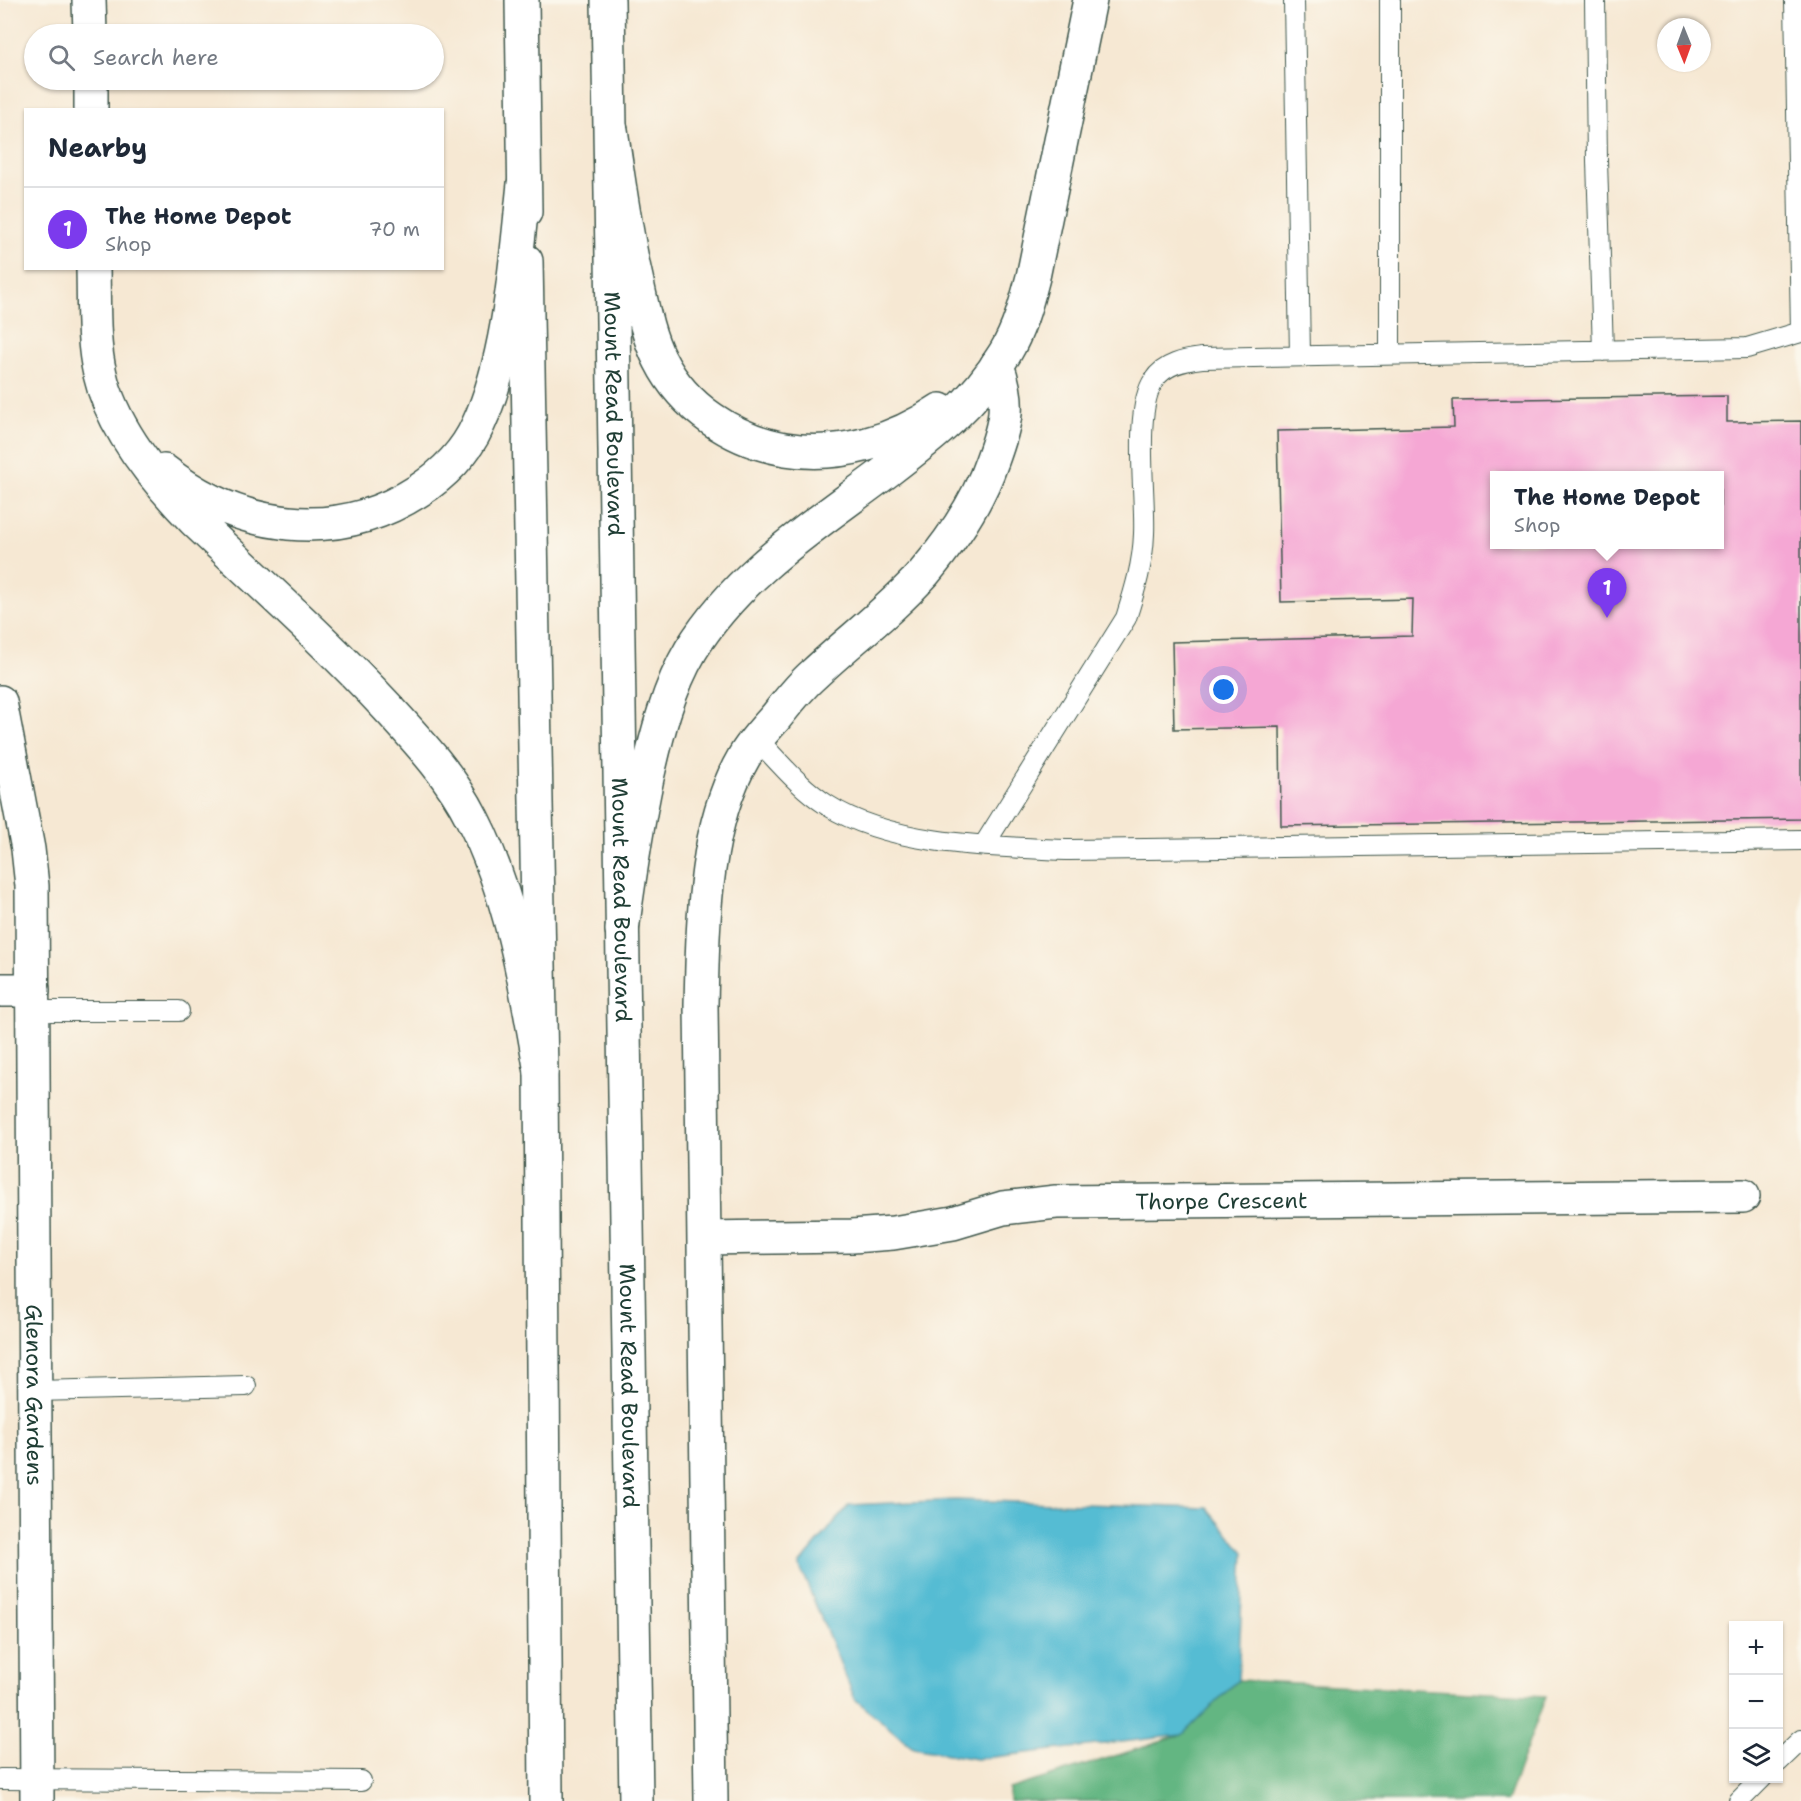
<!DOCTYPE html>
<html lang="en">
<head>
<meta charset="utf-8">
<style>
	body { margin:0; font-family:"Shantell Sans",sans-serif; background:#f2f2f3; color:#1f2937 }
	.controls { position:absolute; right:18px; bottom:18px; display:grid; overflow:hidden; border-radius:0px; box-shadow:0 2px 4px #0004 }
	.controls button { width:54px; height:54px; display:grid; place-items:center; padding:0; border:0; border-bottom:2px solid #e0e1e3; background:#fff; color:#1f2937; font:30px sans-serif }
	.compass { position:absolute; left:1657px; top:18px; width:54px; height:54px; border-radius:50%; background:#fff; box-shadow:0 2px 4px #0004; rotate:179deg }
	.you { position:absolute; left:1224px; top:690px; width:21px; height:21px; margin:-15px; border:4px solid #fff; border-radius:50%; background:#1a73e8; box-shadow:0 0 0 9px #1a73e833 }
	.badge { display:grid; place-items:center; width:39px; height:39px; border-radius:50%; background:#7c3aed; color:#fff; font-size:20px; font-weight:700 }
	.pin { position:absolute; translate:-50% -50px; filter:drop-shadow(0 2px 3px #0008) }
	.pin::after { content:''; position:absolute; top:32px; width:21px; height:18px; background:inherit; clip-path:polygon(0 0,100% 0,50% 100%) }
	.popup { position:absolute; left:1490px; top:471px; width:234px; height:78px; box-sizing:border-box; display:grid; place-content:center; border-radius:0px; background:#fff; filter:drop-shadow(0 2px 4px #0005); font-size:20px; white-space:nowrap; color:#747a83 }
	.popup b { font-size:22px; color:#1f2937 }
	.popup::after { content:''; position:absolute; left:50%; top:100%; margin-left:-12px; border:12px solid transparent; border-top-color:#fff }
	.list { margin:0; padding:0; list-style:none }
	h2 { display:flex; justify-content:space-between; align-items:center; height:78px; margin:0; padding:0 24px; font-size:26px }
	h2 small { font-size:20px; font-weight:400; color:#747a83 }
	.list li { display:grid; grid-template-columns:39px 1fr auto; gap:18px; align-items:center; box-sizing:border-box; height:84px; padding:0 24px; border-top:2px solid #e0e1e3 }
	.list b { display:block; font-size:22px; white-space:nowrap }
	.list p { margin:0; font-size:20px; white-space:nowrap; color:#747a83 }
	.list em { font-size:20px; font-style:normal; color:#747a83 }
	.icon { flex:none; width:33px; height:33px; fill:none; stroke:currentColor; stroke-width:2; stroke-linecap:round; stroke-linejoin:round }
	.map { position:relative; flex:none; width:1801px; height:1801px; overflow:hidden }
	.search { position:absolute; background:#fff; box-shadow:0 2px 4px #0004; left:24px; top:24px; width:420px; height:66px; display:flex; align-items:center; gap:15px; box-sizing:border-box; padding:0 21px; border-radius:33px; color:#747a83; font-size:22px }
	.panel { position:absolute; background:#fff; box-shadow:0 2px 4px #0004; left:24px; top:108px; width:420px; height:162px; border-radius:0px }
	.map>svg:first-child { display:block }
</style>
</head>
<body>
<div class="map">
<svg width="1801" height="1801" viewBox="0 0 1801 1801">
	<rect width="100%" height="100%" fill="#fbf7ec"/>
	<filter id="ink" filterUnits="userSpaceOnUse"><feTurbulence type="fractalNoise" baseFrequency=".0167" numOctaves="2"/><feDisplacementMap in="SourceGraphic" scale="12" xChannelSelector="R" yChannelSelector="G"/><feConvolveMatrix kernelMatrix="1 2 1 2 8 2 1 2 1" color-interpolation-filters="sRGB"/></filter>
	<filter id="wash" filterUnits="userSpaceOnUse"><feTurbulence type="fractalNoise" baseFrequency=".008" numOctaves="4" result="noise"/><feDisplacementMap in="SourceGraphic" scale="24" xChannelSelector="R" yChannelSelector="G"/><feGaussianBlur stdDeviation="1.35" result="paint"/><feColorMatrix in="noise" values="0 0 0 0 0 0 0 0 0 0 0 0 0 0 0 0 0 1.4 0 .05"/><feComposite in="paint" operator="in"/></filter>
	<g filter="url(#wash)">
		<rect width="100%" height="100%" fill="#f6e8d3"/>
		<path fill="#63b682" stroke="#417a5b" stroke-width="1.5" d="M1238 1680 1546 1696 1507 1801H1009V1789L1182 1735Z"/>
		<path fill="#55bcd3" stroke="#3a7c84" stroke-width="1.5" d="M956 1500 1207 1508 1244 1552 1238 1680 1182 1735 976 1759 913 1748 855 1699 799 1565 849 1505Z"/>
		<g id="blocks">
			<path fill="#f5a7d4" fill-rule="evenodd" d="M1727 396V422L1801 421V819L1281 826 1280 727 1174 729 1172 642 1412 636 1413 599 1281 602 1277 431 1454 427 1453 400ZM1494 476H1720V544H1494Z"/>
		</g>
	</g>
	<g filter="url(#ink)">
		<use href="#blocks" fill-opacity="0" stroke="#3f574c" stroke-width="1.5"/>
		<g fill="none" stroke-linecap="round" stroke-linejoin="round">
			<defs>
				<path id="service" d="M1294 0 1300 356
					M1595 0 1597 161 1603 351
					M1795 0 1801 332
					M1390 354V0
					M757 739C779 762 800 788 827 805 891 846 995 847 1069 850L1801 840
					M984 845 1126 618C1135 590 1143 563 1144 534 1146 495 1133 410 1154 380 1164 364 1185 360 1202 358L1747 348 1801 332
					M33 1011H179
					M35 1391 246 1386
					M1778 1762 1801 1740
					M0 1779 361 1781
					M1739 1801 1762 1778"/>
				<g id="minor">
					<path id="s1" d="M0 702 28 849 32 886 37 1801"/>
					<path d="M0 990H33"/>
					<path id="s2" d="M705 1238 852 1236 893 1233 953 1223 1003 1208 1056 1202 1743 1196"/>
					<path d="M711 1801 701 1005C703 925 703 827 744 757 752 743 764 730 775 718 787 703 799 687 814 674 850 640 891 610 924 573 952 540 978 502 992 461 1006 423 1011 404 997 365"/>
				</g>
				<g id="secondary">
					<path d="M522 0 525 212"/>
					<path id="s3" d="M608 0 636 1801"/>
					<path d="M526 261 541 1072 546 1801"/>
				</g>
				<path id="trunk" d="M89 0 90 34
					M91 80V110
					M611 130C618 176 624 223 634 269 641 299 646 333 660 360 684 408 733 440 785 449 839 458 895 441 940 410
					M93 268C94 304 92 340 100 374 112 428 156 481 194 520 259 582 326 641 387 707 418 741 451 776 472 818 512 896 526 986 541 1072
					M164 471C239 530 336 544 418 491 443 475 466 452 478 425 510 357 516 258 524 184
					M622 930C629 879 636 828 647 778 657 734 668 689 691 650 738 573 817 524 887 471 933 436 974 404 1005 353 1019 330 1026 304 1033 277L1090 0"/>
			</defs>
			<use href="#service" stroke="#3f574c" stroke-width="22"/>
			<use href="#minor" stroke="#3f574c" stroke-width="36"/>
			<use href="#secondary" stroke="#3f574c" stroke-width="36"/>
			<use href="#trunk" stroke="#3f574c" stroke-width="36"/>
			<use href="#service" stroke="#fff" stroke-width="20"/>
			<use href="#minor" stroke="#fff" stroke-width="33"/>
			<use href="#secondary" stroke="#fff" stroke-width="33"/>
			<use href="#trunk" stroke="#fff" stroke-width="33"/>
		</g>
	</g>
	<g text-anchor="middle" dominant-baseline="central" stroke-width="5" stroke-linejoin="round" paint-order="stroke">
		<g font-size="22" fill="#1f3d34" stroke="#fbf7ec">
			<text stroke="none"><textPath href="#s3" startOffset="414">Mount Read Boulevard</textPath></text>
			<text stroke="none"><textPath href="#s3" startOffset="900">Mount Read Boulevard</textPath></text>
			<text stroke="none"><textPath href="#s2" startOffset="520">Thorpe Crescent</textPath></text>
			<text stroke="none"><textPath href="#s3" startOffset="1386">Mount Read Boulevard</textPath></text>
			<text stroke="none"><textPath href="#s1" startOffset="696">Glenora Gardens</textPath></text>
		</g>
	</g>
</svg>
<div class="controls">
<button>+</button>
<button>−</button>
<button><svg class="icon" aria-label="layers" viewBox="0 0 24 24"><path d="M12 4l9 5-9 5-9-5zM3 14l9 5 9-5"/></svg></button>
</div>
<svg class="compass" viewBox="-18 -18 36 36"><path d="M0-13l5 13h-10z" fill="#e53935"/><path d="M0 13l5-13h-10z" fill="#747a83"/></svg>
<div class="you"></div>
<div class="pin badge" style="left:1607px;top:618px">1</div>
<div class="popup"><b>The Home Depot</b>Shop</div>
<div class="search"><svg class="icon" aria-label="search" viewBox="0 0 24 24"><circle cx="10" cy="10" r="6"/><path d="M15 15l6 6"/></svg>Search here</div>
<section class="panel">
<h2>Nearby<small></small></h2>
<ul class="list">
<li><span class="badge">1</span><div><b>The Home Depot</b><p>Shop</p></div><em>70 m</em></li>
</ul>
</section>
</div>
</body>
</html>
